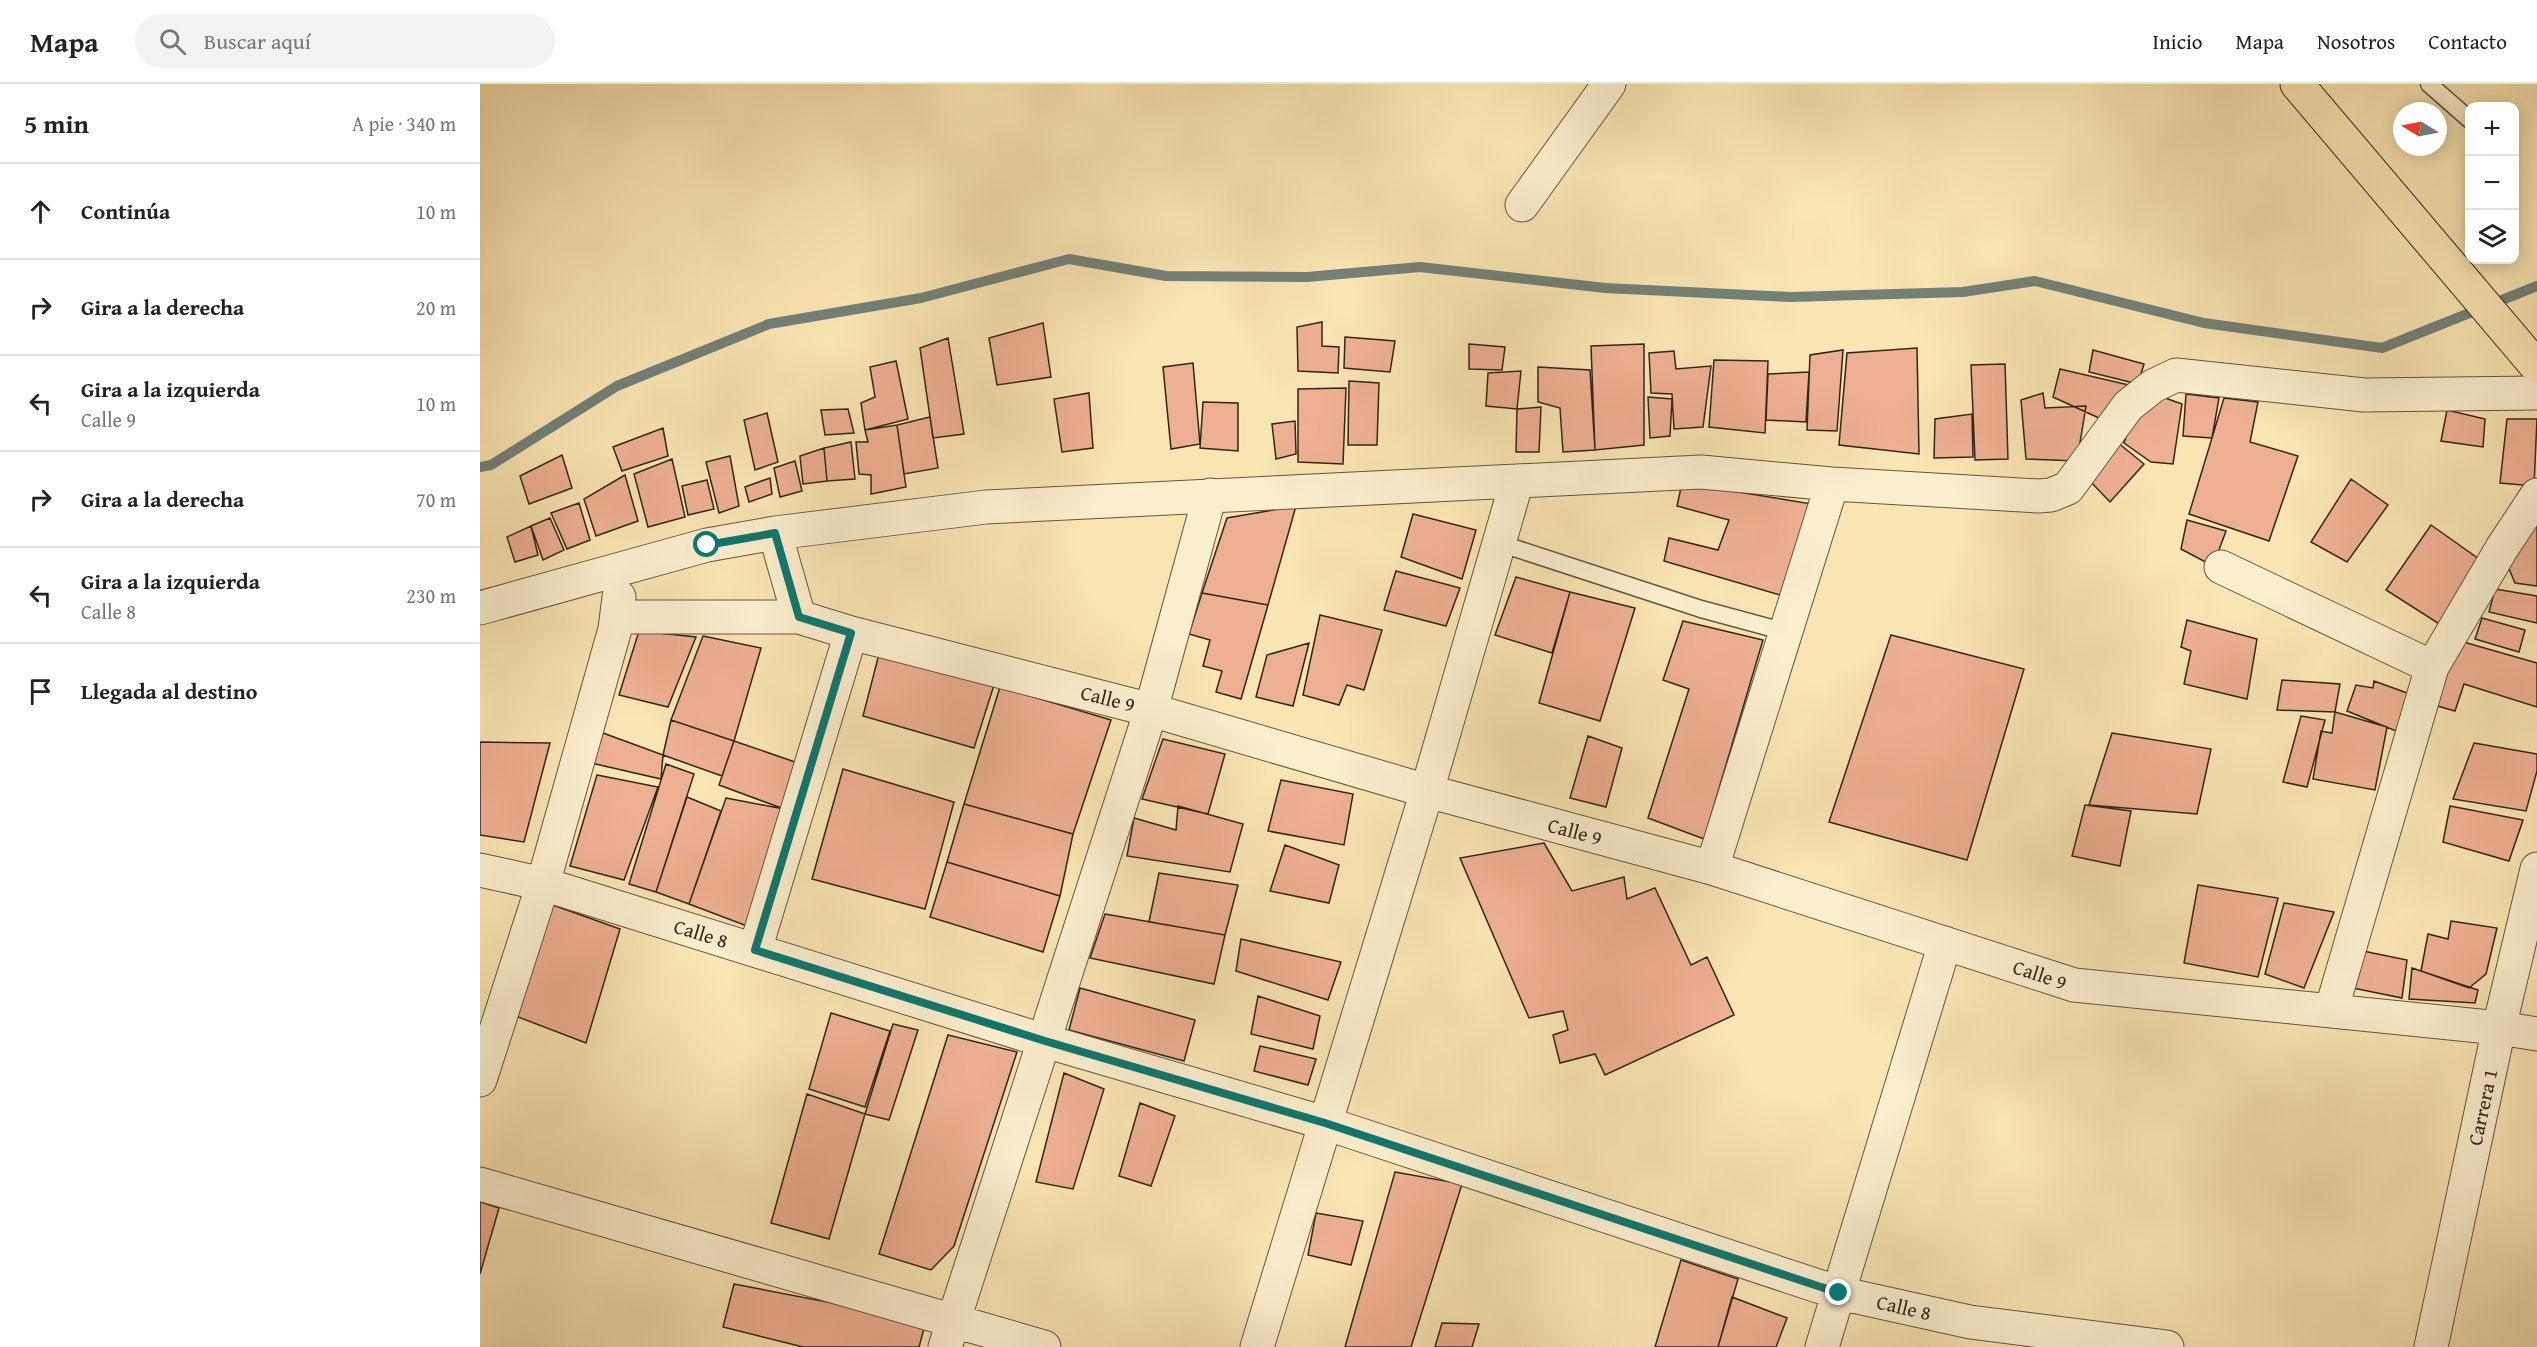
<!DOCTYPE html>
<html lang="es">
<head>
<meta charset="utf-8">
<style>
	body { margin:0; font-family:"Gentium Book Plus",serif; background:#f2f2f2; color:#222 }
	.controls { position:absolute; right:18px; top:18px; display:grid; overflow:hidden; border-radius:12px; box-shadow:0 3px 15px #0003 }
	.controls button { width:54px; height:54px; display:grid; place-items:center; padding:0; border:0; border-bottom:2px solid #e0e0e0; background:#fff; color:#222; font:30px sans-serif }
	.compass { position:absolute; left:1913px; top:18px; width:54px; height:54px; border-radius:50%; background:#fff; box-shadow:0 3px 15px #0003; rotate:280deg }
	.stop { position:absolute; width:18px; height:18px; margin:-14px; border:4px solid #0f766e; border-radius:50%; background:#fff }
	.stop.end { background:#0f766e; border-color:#fff; box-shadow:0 2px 6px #0008 }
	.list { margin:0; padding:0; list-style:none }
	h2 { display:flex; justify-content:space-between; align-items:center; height:78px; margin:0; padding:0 24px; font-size:26px }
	h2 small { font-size:20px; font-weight:400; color:#767676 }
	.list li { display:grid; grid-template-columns:39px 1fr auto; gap:18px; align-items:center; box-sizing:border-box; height:96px; padding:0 24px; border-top:2px solid #e0e0e0 }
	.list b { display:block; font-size:22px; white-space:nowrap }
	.list p { margin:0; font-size:20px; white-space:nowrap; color:#767676 }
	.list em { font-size:20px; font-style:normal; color:#767676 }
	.icon { flex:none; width:33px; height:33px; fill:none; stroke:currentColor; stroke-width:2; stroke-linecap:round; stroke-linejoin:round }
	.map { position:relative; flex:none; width:2057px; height:1263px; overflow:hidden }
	header { display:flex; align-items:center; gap:36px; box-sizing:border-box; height:84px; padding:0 30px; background:#fff; border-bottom:2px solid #e0e0e0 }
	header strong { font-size:28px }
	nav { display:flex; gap:33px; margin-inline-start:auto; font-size:21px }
	.search { width:420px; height:54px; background:#f2f2f2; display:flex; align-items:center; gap:15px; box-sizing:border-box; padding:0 21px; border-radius:33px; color:#767676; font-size:22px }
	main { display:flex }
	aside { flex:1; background:#fff }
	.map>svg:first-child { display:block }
</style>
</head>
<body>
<header>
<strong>Mapa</strong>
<div class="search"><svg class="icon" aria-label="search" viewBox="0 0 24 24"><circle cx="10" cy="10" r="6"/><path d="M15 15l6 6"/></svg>Buscar aquí</div>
<nav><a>Inicio</a><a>Mapa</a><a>Nosotros</a><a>Contacto</a></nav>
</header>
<main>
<aside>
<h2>5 min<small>A pie · 340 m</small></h2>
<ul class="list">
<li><svg class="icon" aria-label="ahead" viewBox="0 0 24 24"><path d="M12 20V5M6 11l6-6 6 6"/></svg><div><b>Continúa</b></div><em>10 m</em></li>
<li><svg class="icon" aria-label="right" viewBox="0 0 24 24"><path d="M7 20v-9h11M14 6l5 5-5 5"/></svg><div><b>Gira a la derecha</b></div><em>20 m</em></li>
<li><svg class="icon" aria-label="left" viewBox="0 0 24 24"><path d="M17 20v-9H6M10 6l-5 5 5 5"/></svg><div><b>Gira a la izquierda</b><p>Calle 9</p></div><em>10 m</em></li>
<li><svg class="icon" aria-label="right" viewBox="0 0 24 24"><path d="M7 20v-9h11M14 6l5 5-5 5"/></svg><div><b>Gira a la derecha</b></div><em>70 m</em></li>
<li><svg class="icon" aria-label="left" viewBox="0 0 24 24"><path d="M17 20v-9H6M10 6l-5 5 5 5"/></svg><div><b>Gira a la izquierda</b><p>Calle 8</p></div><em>230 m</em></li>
<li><svg class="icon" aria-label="arrive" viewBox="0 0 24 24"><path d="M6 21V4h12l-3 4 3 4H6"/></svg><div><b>Llegada al destino</b></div></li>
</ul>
</aside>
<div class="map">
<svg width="2057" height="1263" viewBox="0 0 2057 1263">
	<rect width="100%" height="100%" fill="#f9e5b2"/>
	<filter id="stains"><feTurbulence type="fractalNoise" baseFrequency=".00333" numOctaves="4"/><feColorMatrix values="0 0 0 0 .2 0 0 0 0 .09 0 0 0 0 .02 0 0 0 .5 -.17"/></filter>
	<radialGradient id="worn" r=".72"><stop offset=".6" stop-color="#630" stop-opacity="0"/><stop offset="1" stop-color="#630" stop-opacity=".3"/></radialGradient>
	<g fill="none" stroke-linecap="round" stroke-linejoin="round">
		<path stroke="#738177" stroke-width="10" d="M0 383 11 381 137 302 289 240 441 214 589 175 686 192 827 193 940 183 1125 204 1311 213 1483 208 1555 197 1724 239 1902 264 2057 202"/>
	</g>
	<path fill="#eeb093" stroke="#30261b" stroke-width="1.5" d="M842 238V262L859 263 858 289 818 287 817 243Z
		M563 239 571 293 517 301 509 254Z
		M865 253 915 257 910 288 864 284Z
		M468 254 484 350 453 354 440 264Z
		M989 260 1025 263 1022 286 989 285Z
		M1164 260V361L1115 366 1111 262Z
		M1437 264 1439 370 1359 361 1367 269Z
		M1363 266 1357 347 1327 346 1330 271Z
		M1613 266 1664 280 1658 300 1609 288Z
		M1194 267 1196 285 1231 282 1223 343 1194 345 1192 310 1171 309 1169 269Z
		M1234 276 1288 277 1285 349 1229 343Z
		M416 277 428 335 385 346 381 319 395 313 390 283Z
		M713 279 720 360 691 365 683 283Z
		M1525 280 1528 375 1495 376 1491 281Z
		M1058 283 1110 286 1115 366 1083 368 1080 324 1058 318Z
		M1580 285 1653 302 1632 340 1573 313Z
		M1041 287 1037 325 1006 322 1008 289Z
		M1329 288 1326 338 1286 336 1288 290Z
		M869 297 899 299 897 361H868Z
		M866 304 863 380 818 378V305Z
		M609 309 613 364 582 368 574 315Z
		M1563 309 1565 324 1606 322 1597 377 1546 375 1541 316Z
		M1674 310 1702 320 1693 380 1671 378 1644 359 1660 313Z
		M1706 310 1739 314 1732 354 1703 352Z
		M1168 313 1192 315 1190 352 1170 354Z
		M1744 314 1778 318 1770 358 1818 372 1789 457 1709 430Z
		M723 318 758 319V367L720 364Z
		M1061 323 1059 368H1036L1037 325Z
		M368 325 374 349 345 351 341 326Z
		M1967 326 2005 335 2003 363 1961 357Z
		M287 329 298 378 275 386 264 336Z
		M1492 330 1493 373 1454 374 1455 335Z
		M450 333 458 384 424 390 417 341Z
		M2027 335H2057L2054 402 2020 399Z
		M815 337 816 370 796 375 792 340Z
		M417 341 426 403 391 410V391L379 390 376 358H388L385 346Z
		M183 344 188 372 142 387 133 363Z
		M371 358 375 395 347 397 344 364Z
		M1637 358 1664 380 1630 418 1608 395Z
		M344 364 347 397 323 400 320 372Z
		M82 371 92 404 49 420 40 392Z
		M250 372 259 422 239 429 226 378Z
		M192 375 205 433 168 443 154 390Z
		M315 377 322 407 300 413 294 384Z
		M145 391 158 437 116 452 104 415Z
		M290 394 292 410 269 418 265 403Z
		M1871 395 1908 421 1867 478 1831 458Z
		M227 396 234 425 208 431 202 402Z
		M1202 399 1332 420 1300 511 1184 477 1189 454 1238 466 1249 436 1197 422Z
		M99 419 110 456 87 465 71 429Z
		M816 422 788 521 722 509 747 434Z
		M933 430 996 446 982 495 921 473Z
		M70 434 84 466 63 476 51 442Z
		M1707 436 1746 447 1733 482 1701 465Z
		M2057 436V502L2035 499 2027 480Z
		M1951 441 2006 480 1964 543 1906 506Z
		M51 442 58 471 35 478 27 453Z
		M916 487 980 504 966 542 904 526Z
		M1036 493 1090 508 1072 569 1015 551Z
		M2015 505 2057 512V539L2009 528Z
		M1090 508 1155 524 1120 637 1059 619Z
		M722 509 788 521 761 615 736 608 742 587 723 582 730 556 709 550Z
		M840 531 902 546 884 606 867 601 859 621 823 611Z
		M2002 534 2045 546 2039 568 1995 555Z
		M1707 536 1777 555 1767 615 1704 600 1711 567 1701 563Z
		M1203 537 1283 556 1224 755 1168 734 1209 605 1183 596Z
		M159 547 216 553 188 623 139 611Z
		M1411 551 1544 585 1487 776 1349 738Z
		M223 552 281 564 254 657 191 636Z
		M1980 557 2057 579V623L1984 600 1975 627 1947 619Z
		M829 559 813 622 776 613 787 571Z
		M399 570 514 601 494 664 383 632Z
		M1802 596 1860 600 1855 628 1797 626Z
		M1894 597 1930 610 1921 649 1867 627 1876 601 1893 604Z
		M520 603 631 636 593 750 484 720Z
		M1855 628 1907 643 1895 706 1833 695 1841 647 1852 649Z
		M1821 632 1845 636 1827 703 1803 698Z
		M191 636 254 657 242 692 183 671Z
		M123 649 183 671 181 695 111 679Z
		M1632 649 1731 665 1717 730 1609 721Z
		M1108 652 1142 664 1126 723 1090 714Z
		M683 655 745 670 728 730 662 715Z
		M254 657 318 679 304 725 239 701Z
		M0 658 70 659 44 758 0 751Z
		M1994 659 2057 670V687L2046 727 1973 715Z
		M186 680 214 690 176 808 149 800Z
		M363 685 474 718 445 825 332 795Z
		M117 691 178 703 144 796 90 782Z
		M801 696 873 710 864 761 788 747Z
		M207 713 241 727 209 820 176 808Z
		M246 714 304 725 267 842 209 820Z
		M484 720 593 750 580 812 467 778Z
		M1605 721 1651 727 1640 782 1592 772Z
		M698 722 763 740 750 788 647 772 654 734 696 746Z
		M1970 722 2043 736 2029 777 1963 758Z
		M1064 759 1092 807 1144 793 1147 815 1175 804 1211 881 1227 873 1254 931 1125 991 1115 970 1080 979 1073 951 1088 946 1083 927 1049 934 980 774Z
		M805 761 859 781 849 819 790 807Z
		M467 778 580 812 563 868 450 833Z
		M679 789 758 801 745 851 669 838Z
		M1718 801 1798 814 1778 893 1704 879Z
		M1804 819 1854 828 1824 904 1785 890Z
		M70 820 140 845 106 959 33 931Z
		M625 830 745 851 734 900 610 874Z
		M1971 837 2017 844 2006 890 1989 904 1941 887 1948 850 1968 855Z
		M761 855 861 878 848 916 756 887Z
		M1883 867 1927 876 1922 914 1868 903Z
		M1932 884 1998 906 1995 919 1929 915Z
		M600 904 715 936 704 977 589 946Z
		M778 912 840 932 833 965 771 950Z
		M351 929 410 947 385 1023 329 1005Z
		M413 940 438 946 409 1036 385 1030Z
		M468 951 537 968 474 1162 451 1186 399 1170Z
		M780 962 836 975 828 1001 774 987Z
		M584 989 624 1005 593 1105 556 1098Z
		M327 1010 385 1030 349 1155 291 1139Z
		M660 1019 695 1032 671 1102 639 1092Z
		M915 1088 982 1100 931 1263H865Z
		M0 1118 19 1124 0 1190Z
		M836 1129 883 1137 871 1181 828 1171Z
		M1201 1176 1258 1195 1238 1263H1175Z
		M254 1200 446 1237 439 1263H323L243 1243Z
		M1252 1213 1307 1234 1296 1263H1238Z
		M962 1239 999 1240 992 1263H955Z"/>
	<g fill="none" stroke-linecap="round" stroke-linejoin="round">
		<defs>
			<path id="lane" d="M1949 0 1990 36
				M1019 459 1221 525 1306 548"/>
			<path id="street" d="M1042 121 1129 0
				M295 449 319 533
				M1741 483 1952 583
				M0 524 227 461 295 449 506 423 1221 388 1352 400 1558 412 1571 411 1588 404 1648 322 1673 302 1696 291 1884 311 2057 309
				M137 533H319L371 549 671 626 947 707 1232 784 1594 901 2019 944 2057 950
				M1232 784 1352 400
				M0 786 63 800 565 957 845 1039 1359 1209 1490 1238 1687 1263
				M275 866 371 549
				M1851 927 1952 583 2022 464 2057 411
				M0 996 63 800 135 545 139 513
				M0 1100 564 1263
				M465 1263 671 626 730 411
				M777 1263 947 707 1037 397
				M1342 1263 1465 859
				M1951 1263 2019 944 2057 785"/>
			<path id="primary" d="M1817 0 2057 283"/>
		</defs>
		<use href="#lane" stroke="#625641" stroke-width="19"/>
		<use href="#street" stroke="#625641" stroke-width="35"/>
		<use href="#primary" stroke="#30261b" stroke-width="35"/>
		<use href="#lane" stroke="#fbeecd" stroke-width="16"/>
		<use href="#street" stroke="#fbeecd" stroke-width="33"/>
		<use href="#primary" stroke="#f9e5b2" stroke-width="33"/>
	</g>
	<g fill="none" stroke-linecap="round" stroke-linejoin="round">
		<path stroke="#0f766e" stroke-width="8" d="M227 461 295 449 319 533 371 549 275 866 565 957 845 1039 1359 1209"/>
	</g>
	<g text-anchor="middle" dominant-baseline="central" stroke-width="6" stroke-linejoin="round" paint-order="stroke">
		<g font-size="20" fill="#30261b" stroke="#fbeecd">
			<text transform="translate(628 614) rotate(14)">Calle 9</text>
			<text transform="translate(1095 747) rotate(15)">Calle 9</text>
			<text transform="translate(221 849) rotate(17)">Calle 8</text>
			<text transform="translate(1560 890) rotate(18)">Calle 9</text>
			<text transform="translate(2002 1023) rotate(-78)">Carrera 1</text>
			<text transform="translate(1424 1223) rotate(13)">Calle 8</text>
		</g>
	</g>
	<rect width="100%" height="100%" filter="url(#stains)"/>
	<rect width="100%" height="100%" fill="url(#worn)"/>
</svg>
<div class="controls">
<button>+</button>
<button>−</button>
<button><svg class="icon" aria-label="layers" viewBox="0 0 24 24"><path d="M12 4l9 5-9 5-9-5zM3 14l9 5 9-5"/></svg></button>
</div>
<svg class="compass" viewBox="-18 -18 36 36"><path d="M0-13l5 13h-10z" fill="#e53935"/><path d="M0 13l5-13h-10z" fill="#767676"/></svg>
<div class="stop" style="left:227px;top:461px"></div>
<div class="stop end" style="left:1359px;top:1209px"></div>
</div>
</main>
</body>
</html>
